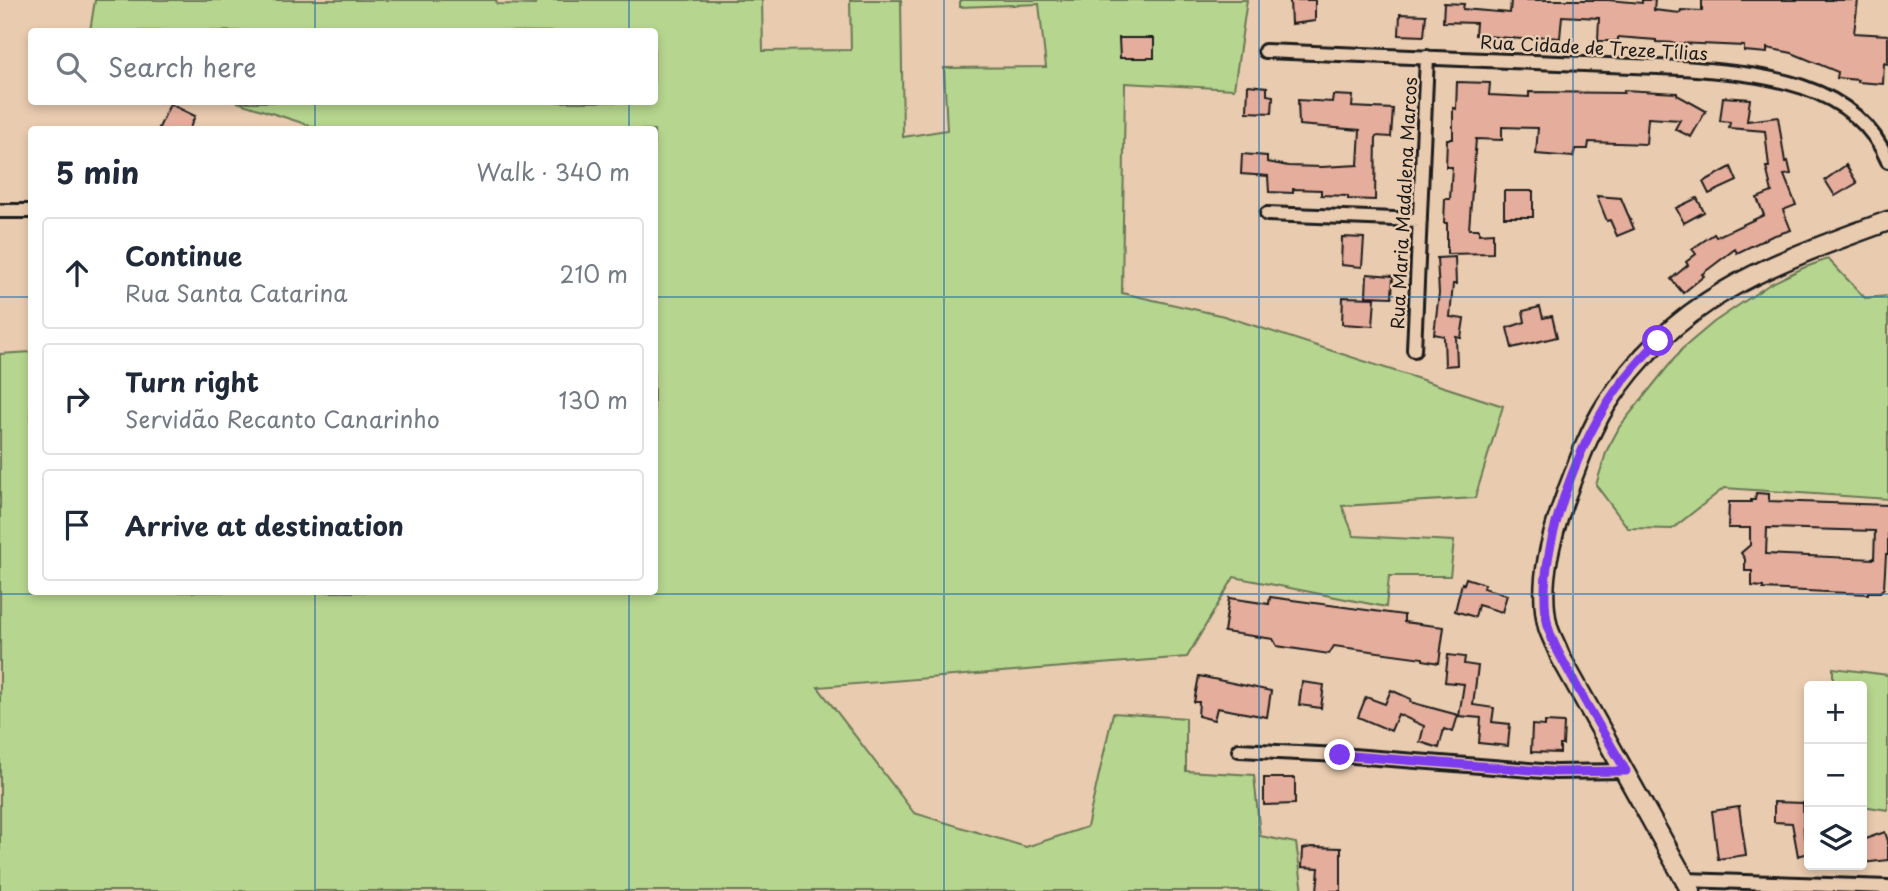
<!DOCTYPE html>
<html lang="en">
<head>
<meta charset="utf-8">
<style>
	body { margin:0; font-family:"Playpen Sans",sans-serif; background:#f2f2f3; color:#1f2937 }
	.controls { position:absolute; right:21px; bottom:21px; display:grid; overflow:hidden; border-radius:7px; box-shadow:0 4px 10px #0003 }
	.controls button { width:63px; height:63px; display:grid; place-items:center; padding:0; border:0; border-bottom:2px solid #e0e1e3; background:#fff; color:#1f2937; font:35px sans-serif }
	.stop { position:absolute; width:21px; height:21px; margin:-16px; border:5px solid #7c3aed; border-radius:50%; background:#fff }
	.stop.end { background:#7c3aed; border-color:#fff; box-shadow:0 2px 7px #0008 }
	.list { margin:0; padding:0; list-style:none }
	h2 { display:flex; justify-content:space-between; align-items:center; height:91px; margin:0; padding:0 28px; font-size:30px }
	h2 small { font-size:23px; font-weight:400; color:#747a83 }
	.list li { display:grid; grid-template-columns:46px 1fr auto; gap:21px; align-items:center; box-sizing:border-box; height:112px; margin:0 14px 14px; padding:0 14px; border:2px solid #e0e1e3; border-radius:7px }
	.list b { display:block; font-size:26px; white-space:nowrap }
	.list p { margin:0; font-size:23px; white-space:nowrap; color:#747a83 }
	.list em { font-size:23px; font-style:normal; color:#747a83 }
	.icon { flex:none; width:38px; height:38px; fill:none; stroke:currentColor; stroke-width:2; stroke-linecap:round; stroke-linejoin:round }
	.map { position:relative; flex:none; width:1888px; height:891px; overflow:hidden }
	.search { position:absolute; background:#fff; box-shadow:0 4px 10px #0003; left:28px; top:28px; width:630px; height:77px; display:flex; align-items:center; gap:18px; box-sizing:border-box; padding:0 24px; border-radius:7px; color:#747a83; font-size:26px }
	.panel { position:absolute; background:#fff; box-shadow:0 4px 10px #0003; left:28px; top:126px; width:630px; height:469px; border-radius:7px }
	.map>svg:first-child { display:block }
</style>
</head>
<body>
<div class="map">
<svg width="1888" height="891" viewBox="0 0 1888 891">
	<rect width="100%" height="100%" fill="#e9cbaf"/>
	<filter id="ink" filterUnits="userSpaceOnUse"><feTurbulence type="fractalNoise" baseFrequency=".0143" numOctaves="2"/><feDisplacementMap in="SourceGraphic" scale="14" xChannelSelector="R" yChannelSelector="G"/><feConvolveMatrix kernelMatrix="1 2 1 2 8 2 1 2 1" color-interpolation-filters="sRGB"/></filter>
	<g filter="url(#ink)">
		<path fill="#b6d58e" stroke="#697855" stroke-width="2" d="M95 0H496L497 4 535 5 536 0H762L763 51 851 50 850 0H901L903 137 947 130 944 68 1046 67 1039 4 960 7V0H1247L1234 89 1125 83 1122 293 1224 316 1503 406 1475 498 1342 506 1354 536 1454 541 1450 576H1389L1386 607 1234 577 1187 657 818 687 914 813 1026 847 1087 827 1113 713 1186 718V771L1254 775 1260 836 1296 843 1303 891H0V354L31 352 32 592H654V130L321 129 237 102H654V32L90 31Z
			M1828 259 1865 298 1888 296V499L1724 488 1672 529 1628 528 1596 485 1607 450 1620 426 1682 349 1714 322 1770 284 1803 268Z
			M1833 668 1888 675V810L1862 806V686H1833Z"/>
		<path fill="#e5ad9b" stroke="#1c1c1c" stroke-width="2" fill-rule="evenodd" d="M1290 0H1315V21L1291 24Z
			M1511 0H1608L1642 3V0H1655L1654 10 1680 13 1681 10 1702 11V0H1858L1854 33 1888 35V64L1884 63 1883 84 1858 82V80L1837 78 1838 72 1792 53 1767 48V53L1744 51V46L1656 42V40L1618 37V41H1598L1599 18 1562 16 1560 38 1535 36V40L1475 35 1476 23 1443 22 1444 3 1464 4 1463 9 1510 13Z
			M1400 14 1426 15 1424 36 1399 35Z
			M1119 38H1154V58H1120Z
			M1457 82 1490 83 1489 95 1529 97V92L1624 93V90L1677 93V95L1706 111 1691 137 1675 129 1680 120 1648 118 1646 144 1589 142 1588 149H1575L1573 157 1536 154 1538 128 1502 127V140L1476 139 1469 229H1479V234L1493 233V253L1447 254V223H1444L1445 199H1450L1452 167H1446L1447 139H1453V108L1456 109Z
			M1248 85 1267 87V95L1273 96 1272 113 1247 112Z
			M1333 95 1353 96 1352 107 1393 109 1391 137 1376 136 1375 200 1348 199V196L1321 195V190L1293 189V193L1269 192 1268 176 1241 174 1242 154 1267 156V162L1288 166 1322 167 1358 165 1360 130 1299 125 1298 100 1332 102Z
			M1723 97 1750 99 1747 121 1778 117 1785 162 1788 161 1791 174 1784 175 1796 205 1783 210 1791 230 1772 236 1737 253 1735 249 1702 274 1704 276 1683 293 1671 279 1688 265 1686 262 1696 254 1692 249 1714 234 1716 237 1764 215 1757 198 1772 192 1766 167H1769L1765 131 1729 128 1730 122 1720 121Z
			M170 104 195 116 189 130H158Z
			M1846 165 1857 183 1835 196 1825 180Z
			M1731 167 1737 181 1709 194 1703 182Z
			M1504 191H1533V217H1504Z
			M1597 196 1621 198 1634 229 1617 236 1610 220 1607 221Z
			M1697 198 1704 212 1684 223 1676 208Z
			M1342 237 1364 238 1362 267 1341 265Z
			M1455 257 1456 284H1453L1450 317 1464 319 1461 338 1456 337 1457 365 1445 366 1444 336 1434 334 1439 293 1437 258Z
			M1367 274 1393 276 1392 297 1366 296Z
			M1343 297 1375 298 1373 326 1342 324Z
			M1540 307 1543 318 1552 316 1557 337 1512 348 1507 328 1525 322 1523 311Z
			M1756 493 1769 494V501L1888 505V555H1886L1884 588 1880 592H1868V594L1763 589V587L1752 586V571H1745V559L1741 553 1750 545V528H1728L1729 502H1751V500H1755ZM1767 528 1875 531 1874 559 1766 554Z
			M1466 578 1485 584 1483 588 1507 595 1502 612 1478 605 1475 617 1455 611 1462 583 1464 584Z
			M1270 597 1404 615V622L1444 627 1439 663 1423 660V658L1334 646 1329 654 1277 646 1273 639 1224 632 1229 598 1269 604Z
			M1448 655 1465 657 1464 664 1478 666 1473 705 1494 708 1492 722 1510 724 1508 746 1479 743 1481 718 1459 716 1464 684 1445 682Z
			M1199 676 1271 691 1267 717 1217 708 1214 720 1198 716 1199 702H1194Z
			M1302 682 1324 685 1321 708 1299 705Z
			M1391 690 1411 699 1410 702 1458 715 1453 732 1444 729 1439 748 1420 742 1424 726 1398 714 1391 731 1358 717 1366 697 1385 704Z
			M1545 722 1564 723 1563 745H1560V753L1531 752 1532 725 1545 726Z
			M1264 778H1295V804L1264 805Z
			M1774 802 1803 803 1804 837 1809 836V853L1798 856 1792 823 1774 822Z
			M1739 807 1746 855 1718 859 1712 811Z
			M1885 832 1888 841V860L1862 863V840Z
			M1311 847 1341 848V891H1317L1319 868 1302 867 1303 849Z"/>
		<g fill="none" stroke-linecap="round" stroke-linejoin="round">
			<defs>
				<path id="minor" d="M1265 51 1682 68C1758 74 1854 80 1888 161
					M0 211H32
					M1267 214 1420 220
					M1414 350 1427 57
					M1239 750 1340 755 1555 772 1626 771
					M1685 880 1888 887"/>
				<path id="secondary" d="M1691 891 1560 656C1557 647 1551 637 1548 627 1537 583 1552 533 1567 492 1578 463 1589 432 1606 405 1676 296 1773 263 1888 221"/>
			</defs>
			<use href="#minor" stroke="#1c1c1c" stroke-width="18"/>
			<use href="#secondary" stroke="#1c1c1c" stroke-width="23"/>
			<use href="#minor" stroke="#e9cbaf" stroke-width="12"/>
			<use href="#secondary" stroke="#e9cbaf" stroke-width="18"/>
		</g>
	</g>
	<g fill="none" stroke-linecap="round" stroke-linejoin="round" filter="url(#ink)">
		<path stroke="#7c3aed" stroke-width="9" d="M1340 755 1555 772 1626 771C1608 740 1589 710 1573 679 1564 662 1552 644 1548 626 1534 563 1572 461 1605 407 1619 383 1638 362 1658 341"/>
	</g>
	<path fill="none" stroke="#1f6fb2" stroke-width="2" stroke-opacity="0.55" d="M315 0V32M629 0V32M944 0V891M1259 0V891M1573 0V891M315 102V130M629 102V130M0 297H32M654 297H1888M315 592V891M629 592V891M0 594H1888"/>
	<g text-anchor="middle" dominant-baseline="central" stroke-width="5" stroke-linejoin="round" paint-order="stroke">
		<g font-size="18" fill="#1c1c1c" stroke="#e9cbaf">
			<text transform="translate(1594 47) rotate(3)">Rua Cidade de Treze Tílias</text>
			<text transform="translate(1403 203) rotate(-87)">Rua Maria Madalena Marcos</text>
		</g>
	</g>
</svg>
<div class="controls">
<button>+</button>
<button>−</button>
<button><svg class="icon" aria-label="layers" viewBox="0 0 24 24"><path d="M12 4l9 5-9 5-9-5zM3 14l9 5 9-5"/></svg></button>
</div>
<div class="stop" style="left:1658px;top:341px"></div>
<div class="stop end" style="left:1340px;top:755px"></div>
<div class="search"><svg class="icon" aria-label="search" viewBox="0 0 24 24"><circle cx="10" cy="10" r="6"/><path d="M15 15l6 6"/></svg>Search here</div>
<section class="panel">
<h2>5 min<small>Walk · 340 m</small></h2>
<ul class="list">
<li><svg class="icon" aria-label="ahead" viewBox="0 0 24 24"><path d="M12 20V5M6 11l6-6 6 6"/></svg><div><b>Continue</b><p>Rua Santa Catarina</p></div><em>210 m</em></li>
<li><svg class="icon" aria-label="right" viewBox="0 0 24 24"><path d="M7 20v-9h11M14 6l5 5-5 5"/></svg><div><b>Turn right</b><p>Servidão Recanto Canarinho</p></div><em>130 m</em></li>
<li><svg class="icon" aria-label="arrive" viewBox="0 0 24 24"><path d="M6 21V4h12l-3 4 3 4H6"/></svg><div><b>Arrive at destination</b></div></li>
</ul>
</section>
</div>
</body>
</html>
